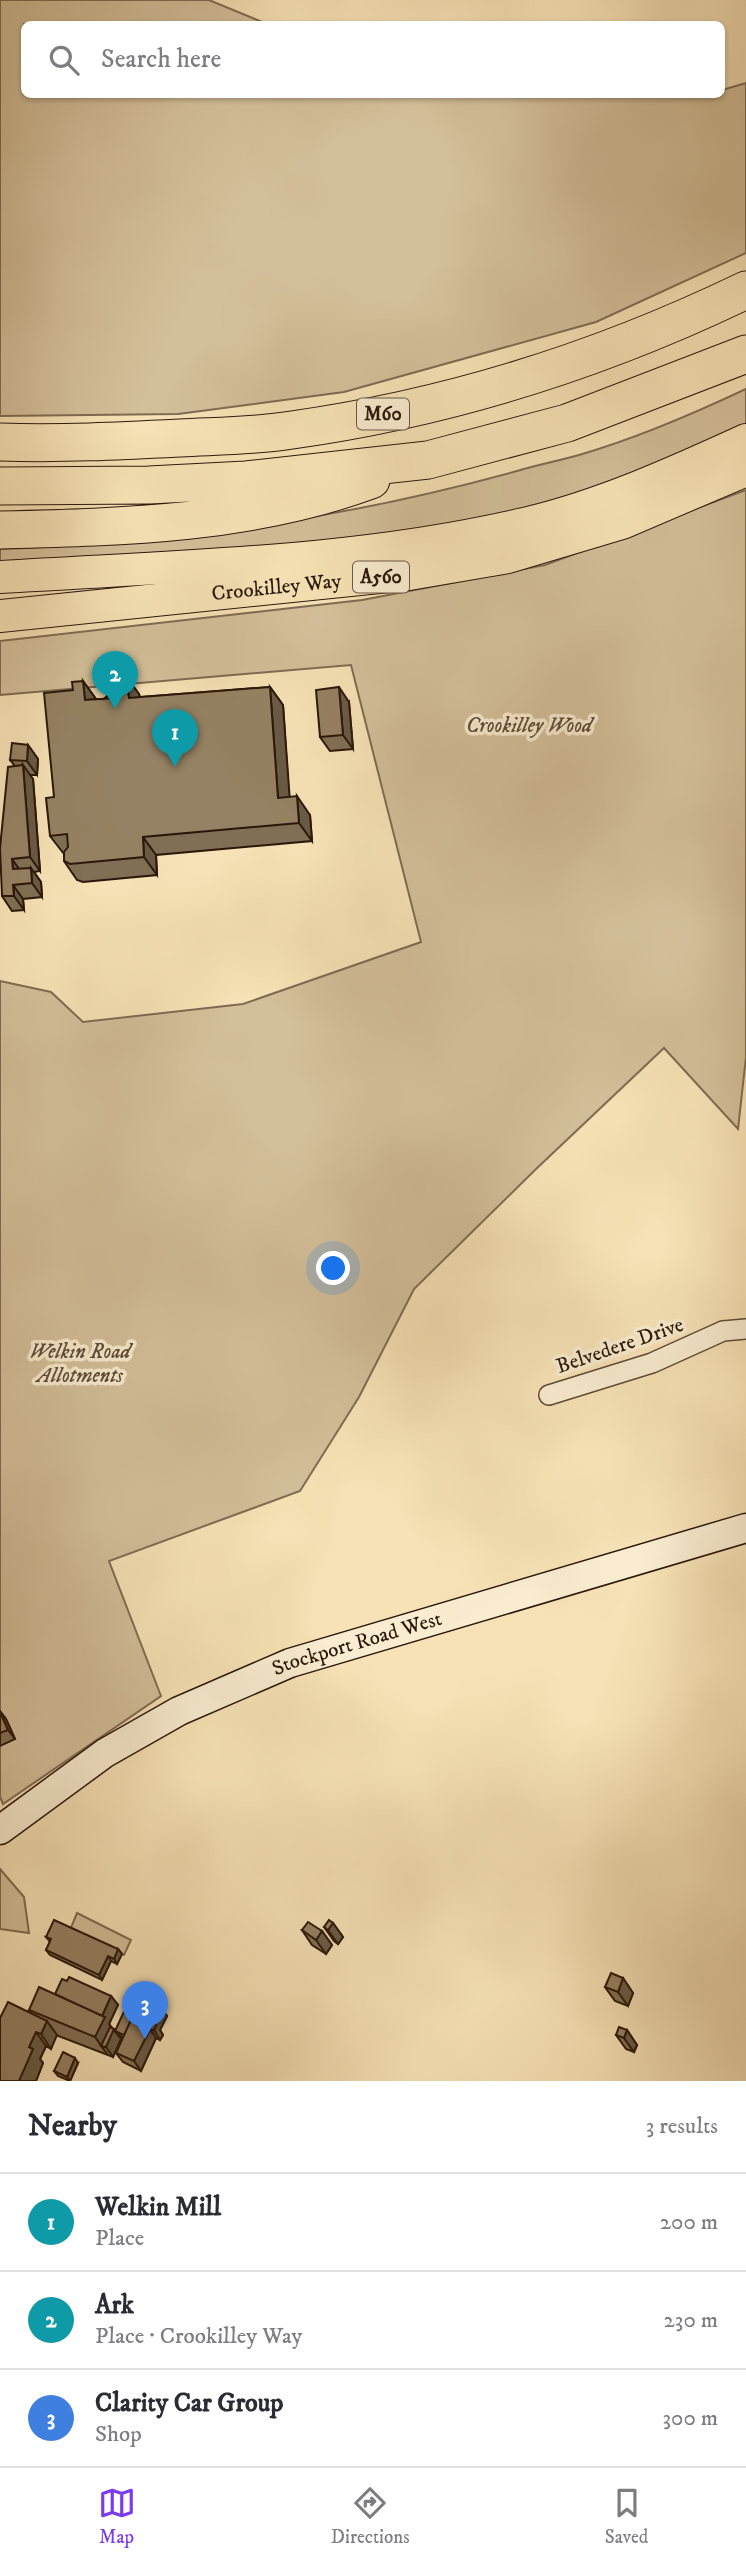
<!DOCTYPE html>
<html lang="en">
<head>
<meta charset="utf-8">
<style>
	body { margin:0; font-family:"IM FELL DW Pica",serif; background:#f7f7f7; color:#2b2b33 }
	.you { position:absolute; left:334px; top:1269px; width:24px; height:24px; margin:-18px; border:5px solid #fff; border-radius:50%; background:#1a73e8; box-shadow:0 0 0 10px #1a73e833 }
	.badge { display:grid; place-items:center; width:46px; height:46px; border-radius:50%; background:#7c3aed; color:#fff; font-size:23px; font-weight:700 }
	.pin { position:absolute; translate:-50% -58px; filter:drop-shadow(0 2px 4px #0008) }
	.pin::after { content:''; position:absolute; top:37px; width:24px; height:21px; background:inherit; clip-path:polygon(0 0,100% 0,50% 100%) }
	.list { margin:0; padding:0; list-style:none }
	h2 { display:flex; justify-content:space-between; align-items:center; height:91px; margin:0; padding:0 28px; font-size:30px }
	h2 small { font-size:23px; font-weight:400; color:#7c7c81 }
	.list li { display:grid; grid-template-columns:46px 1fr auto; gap:21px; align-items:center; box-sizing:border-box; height:98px; padding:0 28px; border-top:2px solid #e1e1e2 }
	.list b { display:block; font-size:26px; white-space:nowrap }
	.list p { margin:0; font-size:23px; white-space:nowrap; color:#7c7c81 }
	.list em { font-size:23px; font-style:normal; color:#7c7c81 }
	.icon { flex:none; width:38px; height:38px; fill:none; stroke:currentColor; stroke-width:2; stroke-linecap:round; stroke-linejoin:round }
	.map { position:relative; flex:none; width:746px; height:2081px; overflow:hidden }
	.search { position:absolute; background:#fff; box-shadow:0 2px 5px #0004; left:21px; right:21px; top:21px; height:77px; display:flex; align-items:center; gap:18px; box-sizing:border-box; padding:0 24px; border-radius:10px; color:#7c7c81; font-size:26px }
	.sheet { height:385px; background:#fff }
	nav { display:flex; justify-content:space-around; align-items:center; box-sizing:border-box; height:98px; border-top:2px solid #e1e1e2; background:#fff; font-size:19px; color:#7c7c81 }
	nav a { display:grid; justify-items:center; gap:4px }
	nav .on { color:#7c3aed }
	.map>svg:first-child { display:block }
</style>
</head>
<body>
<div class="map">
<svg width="746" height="2081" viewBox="0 0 746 2081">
	<rect width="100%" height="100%" fill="#f6e2b6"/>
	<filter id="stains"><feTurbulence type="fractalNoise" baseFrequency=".00286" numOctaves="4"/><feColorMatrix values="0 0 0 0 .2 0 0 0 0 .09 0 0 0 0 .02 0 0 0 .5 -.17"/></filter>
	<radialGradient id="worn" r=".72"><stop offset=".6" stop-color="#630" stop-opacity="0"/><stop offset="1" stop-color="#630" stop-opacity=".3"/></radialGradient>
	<path fill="#d3bf99" stroke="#7f6b52" stroke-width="2" d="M0 0H209L267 24H24V94H722V90L746 83V253L596 322 344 392 178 414 0 416Z
		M746 389V428L675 463 503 516 352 541 0 565V549C176 543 347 518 517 471 537 465 558 461 579 455 635 439 693 414 746 389Z
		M746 490V1057L738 1129 664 1048 535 1170 414 1289 359 1397 300 1491 109 1561 161 1696 3 1804 0 1797V981L51 992 83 1022 243 1004 421 942 351 665 0 695V641L362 600 545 565Z
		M0 1869 24 1897 29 1933 0 1929Z
		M77 1913 131 1940 124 1955 70 1930Z"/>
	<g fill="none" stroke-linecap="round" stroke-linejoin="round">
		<defs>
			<path id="street" d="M549 1395 652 1363 723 1331 746 1329"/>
			<g id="secondary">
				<path id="s1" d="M0 1830 105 1753 179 1711 290 1663 746 1528"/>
			</g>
			<g id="primary">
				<path d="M0 577C176 566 355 564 528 523 603 505 676 472 746 440"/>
				<path id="s2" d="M0 616 409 574 508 557 622 523 746 470"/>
			</g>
			<path id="highway" d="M0 442C60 444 120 441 180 438 217 436 255 436 292 430 449 408 603 359 746 290
				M0 486 149 485 246 480 428 460 567 423 746 354
				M0 530C126 527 251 524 371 480"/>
		</defs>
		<use href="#street" stroke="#5e4a35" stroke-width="22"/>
		<use href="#secondary" stroke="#2b170a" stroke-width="31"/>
		<use href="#primary" stroke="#2b170a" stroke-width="34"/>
		<use href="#highway" stroke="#2b170a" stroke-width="39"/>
		<use href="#street" stroke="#f9ecd0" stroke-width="19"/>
		<use href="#secondary" stroke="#f9ecd0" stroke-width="28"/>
		<use href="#primary" stroke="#f6e2b6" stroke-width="32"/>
		<use href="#highway" stroke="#f6e2b6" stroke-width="37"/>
	</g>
	<path fill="#806f55" stroke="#2b170a" stroke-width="2" d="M83 681 96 699H104L114 696 139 694 140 697 270 687 283 705 289 797 310 815 312 841 156 855 157 875 83 882 77 880 64 861V854L50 836 54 797 73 690Z
		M349 702 353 749 330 751 320 737Z
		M28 745 38 759 37 775H29L33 779 40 871 34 872 41 882 42 897 23 899 24 910 12 911 2 896 15 766 10 760Z
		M0 1711 6 1719 15 1739 0 1746Z
		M333 1923 343 1937 338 1944 334 1941 324 1927Z
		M302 1930 322 1931 332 1945 326 1954 312 1945Z
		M46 1937 118 1949 122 1954 117 1964 111 1961 102 1980 50 1955 46 1950 50 1942Z
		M623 1978 633 1993 628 2006 615 2001 605 1987Z
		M55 1994 111 1996 118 2005 109 2024 121 2039 113 2057 56 2035 51 2049 46 2046 40 2059 43 2063 36 2081H0L31 2013 29 2010Z
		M160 2006 167 2016 160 2030 163 2035 160 2040 156 2038 141 2071 123 2062 116 2053 123 2037 119 2035 115 2031 136 2009Z
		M627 2030 637 2045 634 2052 626 2049 616 2035Z
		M78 2063 70 2081 58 2076 54 2071Z"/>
	<path fill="#685a45" stroke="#2b170a" stroke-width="2" d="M126 676 139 694 142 716 129 698Z
		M83 681 96 699 85 700Z
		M270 687 283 705 291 816 278 798Z
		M339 687 349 702 353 749 343 735Z
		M28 745 38 759 37 775 27 761Z
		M23 765 33 779 40 871 30 857Z
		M297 796 310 815 312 841 299 823Z
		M143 837 156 855 157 875 144 857Z
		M12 859 22 873 13 869Z
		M31 868 41 882 42 897 32 883Z
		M13 885 23 899 24 910 14 896Z
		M0 1711 6 1719 15 1739 8 1730Z
		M333 1923 343 1937 338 1944 328 1930Z
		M322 1931 332 1945 326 1954 316 1940Z
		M118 1949 122 1954 117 1964 114 1959Z
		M108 1956 111 1961 102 1980 99 1975Z
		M623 1978 633 1993 628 2006 618 1992Z
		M111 1996 118 2005 109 2024 121 2039 113 2057 106 2047 101 2046 108 2055 95 2037 100 2021Z
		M160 2006 167 2016 160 2030 163 2035 160 2040 154 2030 152 2023Z
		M47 2021 57 2035 51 2049 41 2034Z
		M150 2029 156 2038 141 2071 134 2061Z
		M627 2030 637 2045 634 2052 624 2038Z
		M36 2032 46 2046 40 2059 43 2063 36 2081H19L29 2047Z
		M75 2058 78 2063 70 2081 67 2077Z"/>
	<path fill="#958163" stroke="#2b170a" stroke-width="2" d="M126 676 129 698 270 687 278 798 297 796 299 823 143 837 144 857 70 864 64 861V852L68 847 67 834 50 836 46 798 54 797 44 693 73 690 72 682 83 681 85 700 115 698 112 677Z
		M339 687 343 735 320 737 316 690Z
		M109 694 114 696 115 698 104 699Z
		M12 743 28 745 27 761 10 760Z
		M23 765 30 857 12 859 13 869 31 868 32 883 13 885 14 896H2L0 848 8 767Z
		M0 1712 8 1730 0 1733Z
		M54 1920 118 1949 114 1959 108 1956 99 1975 46 1950 51 1939 46 1937Z
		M329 1920 333 1923 328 1930 324 1927Z
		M308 1922 322 1931 316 1940 302 1930Z
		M611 1973 623 1978 618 1992 605 1987Z
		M69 1977 111 1996 102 2016 55 1994 62 1979 67 1981Z
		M39 1987 105 2017 95 2037 29 2010Z
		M141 1998 160 2006 152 2023 156 2025 154 2030 150 2029 134 2061 116 2053Z
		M8 2002 47 2021 41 2034 36 2032 29 2047 33 2049 19 2081H0V2018Z
		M127 2005 136 2009 124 2035 115 2031Z
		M110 2027 114 2029 106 2047 101 2046Z
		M619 2027 627 2030 624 2038 616 2035Z
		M63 2052 75 2058 67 2077 54 2071Z"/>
	<g text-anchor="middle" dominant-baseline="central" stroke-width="7" stroke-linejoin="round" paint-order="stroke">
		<g fill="#f9ecd0" stroke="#695745" stroke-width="2">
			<rect x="357" y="398.5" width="52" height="31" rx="5"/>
			<rect x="353" y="561.5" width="56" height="31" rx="5"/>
		</g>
		<g font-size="19" font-weight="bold" fill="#2b170a">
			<text x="383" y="414">M60</text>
			<text x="381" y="577">A560</text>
		</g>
		<g font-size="21" fill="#2b170a" stroke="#f9ecd0">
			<text stroke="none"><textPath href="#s2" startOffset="278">Crookilley Way</textPath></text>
			<text transform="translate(620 1346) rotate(-19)">Belvedere Drive</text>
			<text stroke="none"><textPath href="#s1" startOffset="406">Stockport Road West</textPath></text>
		</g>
		<g font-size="21" font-style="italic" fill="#5d4935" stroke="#f9ecd0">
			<text x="529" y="726">Crookilley Wood</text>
			<text x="80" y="1352">Welkin Road<tspan x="80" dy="24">Allotments</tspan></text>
		</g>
	</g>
	<rect width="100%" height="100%" filter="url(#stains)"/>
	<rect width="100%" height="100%" fill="url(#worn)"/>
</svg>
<div class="you"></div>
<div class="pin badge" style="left:175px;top:767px;background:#0f9aa8">1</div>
<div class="pin badge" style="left:115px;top:709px;background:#0f9aa8">2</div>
<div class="pin badge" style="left:145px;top:2039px;background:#3f7fe0">3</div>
<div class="search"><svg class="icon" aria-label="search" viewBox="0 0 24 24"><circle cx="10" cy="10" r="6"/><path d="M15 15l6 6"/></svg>Search here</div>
</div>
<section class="sheet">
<h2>Nearby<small>3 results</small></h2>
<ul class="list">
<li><span class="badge" style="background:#0f9aa8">1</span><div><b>Welkin Mill</b><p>Place</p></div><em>200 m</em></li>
<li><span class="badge" style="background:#0f9aa8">2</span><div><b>Ark</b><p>Place · Crookilley Way</p></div><em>230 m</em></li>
<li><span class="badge" style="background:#3f7fe0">3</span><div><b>Clarity Car Group</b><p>Shop</p></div><em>300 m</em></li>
</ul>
</section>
<nav>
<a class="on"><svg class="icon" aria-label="map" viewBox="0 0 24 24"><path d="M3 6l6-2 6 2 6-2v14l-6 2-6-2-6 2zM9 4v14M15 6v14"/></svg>Map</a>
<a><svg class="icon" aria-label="directions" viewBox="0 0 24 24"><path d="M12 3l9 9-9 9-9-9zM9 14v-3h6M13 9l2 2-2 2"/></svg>Directions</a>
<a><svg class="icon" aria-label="saved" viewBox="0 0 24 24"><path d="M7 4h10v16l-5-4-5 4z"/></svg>Saved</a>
</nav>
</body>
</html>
